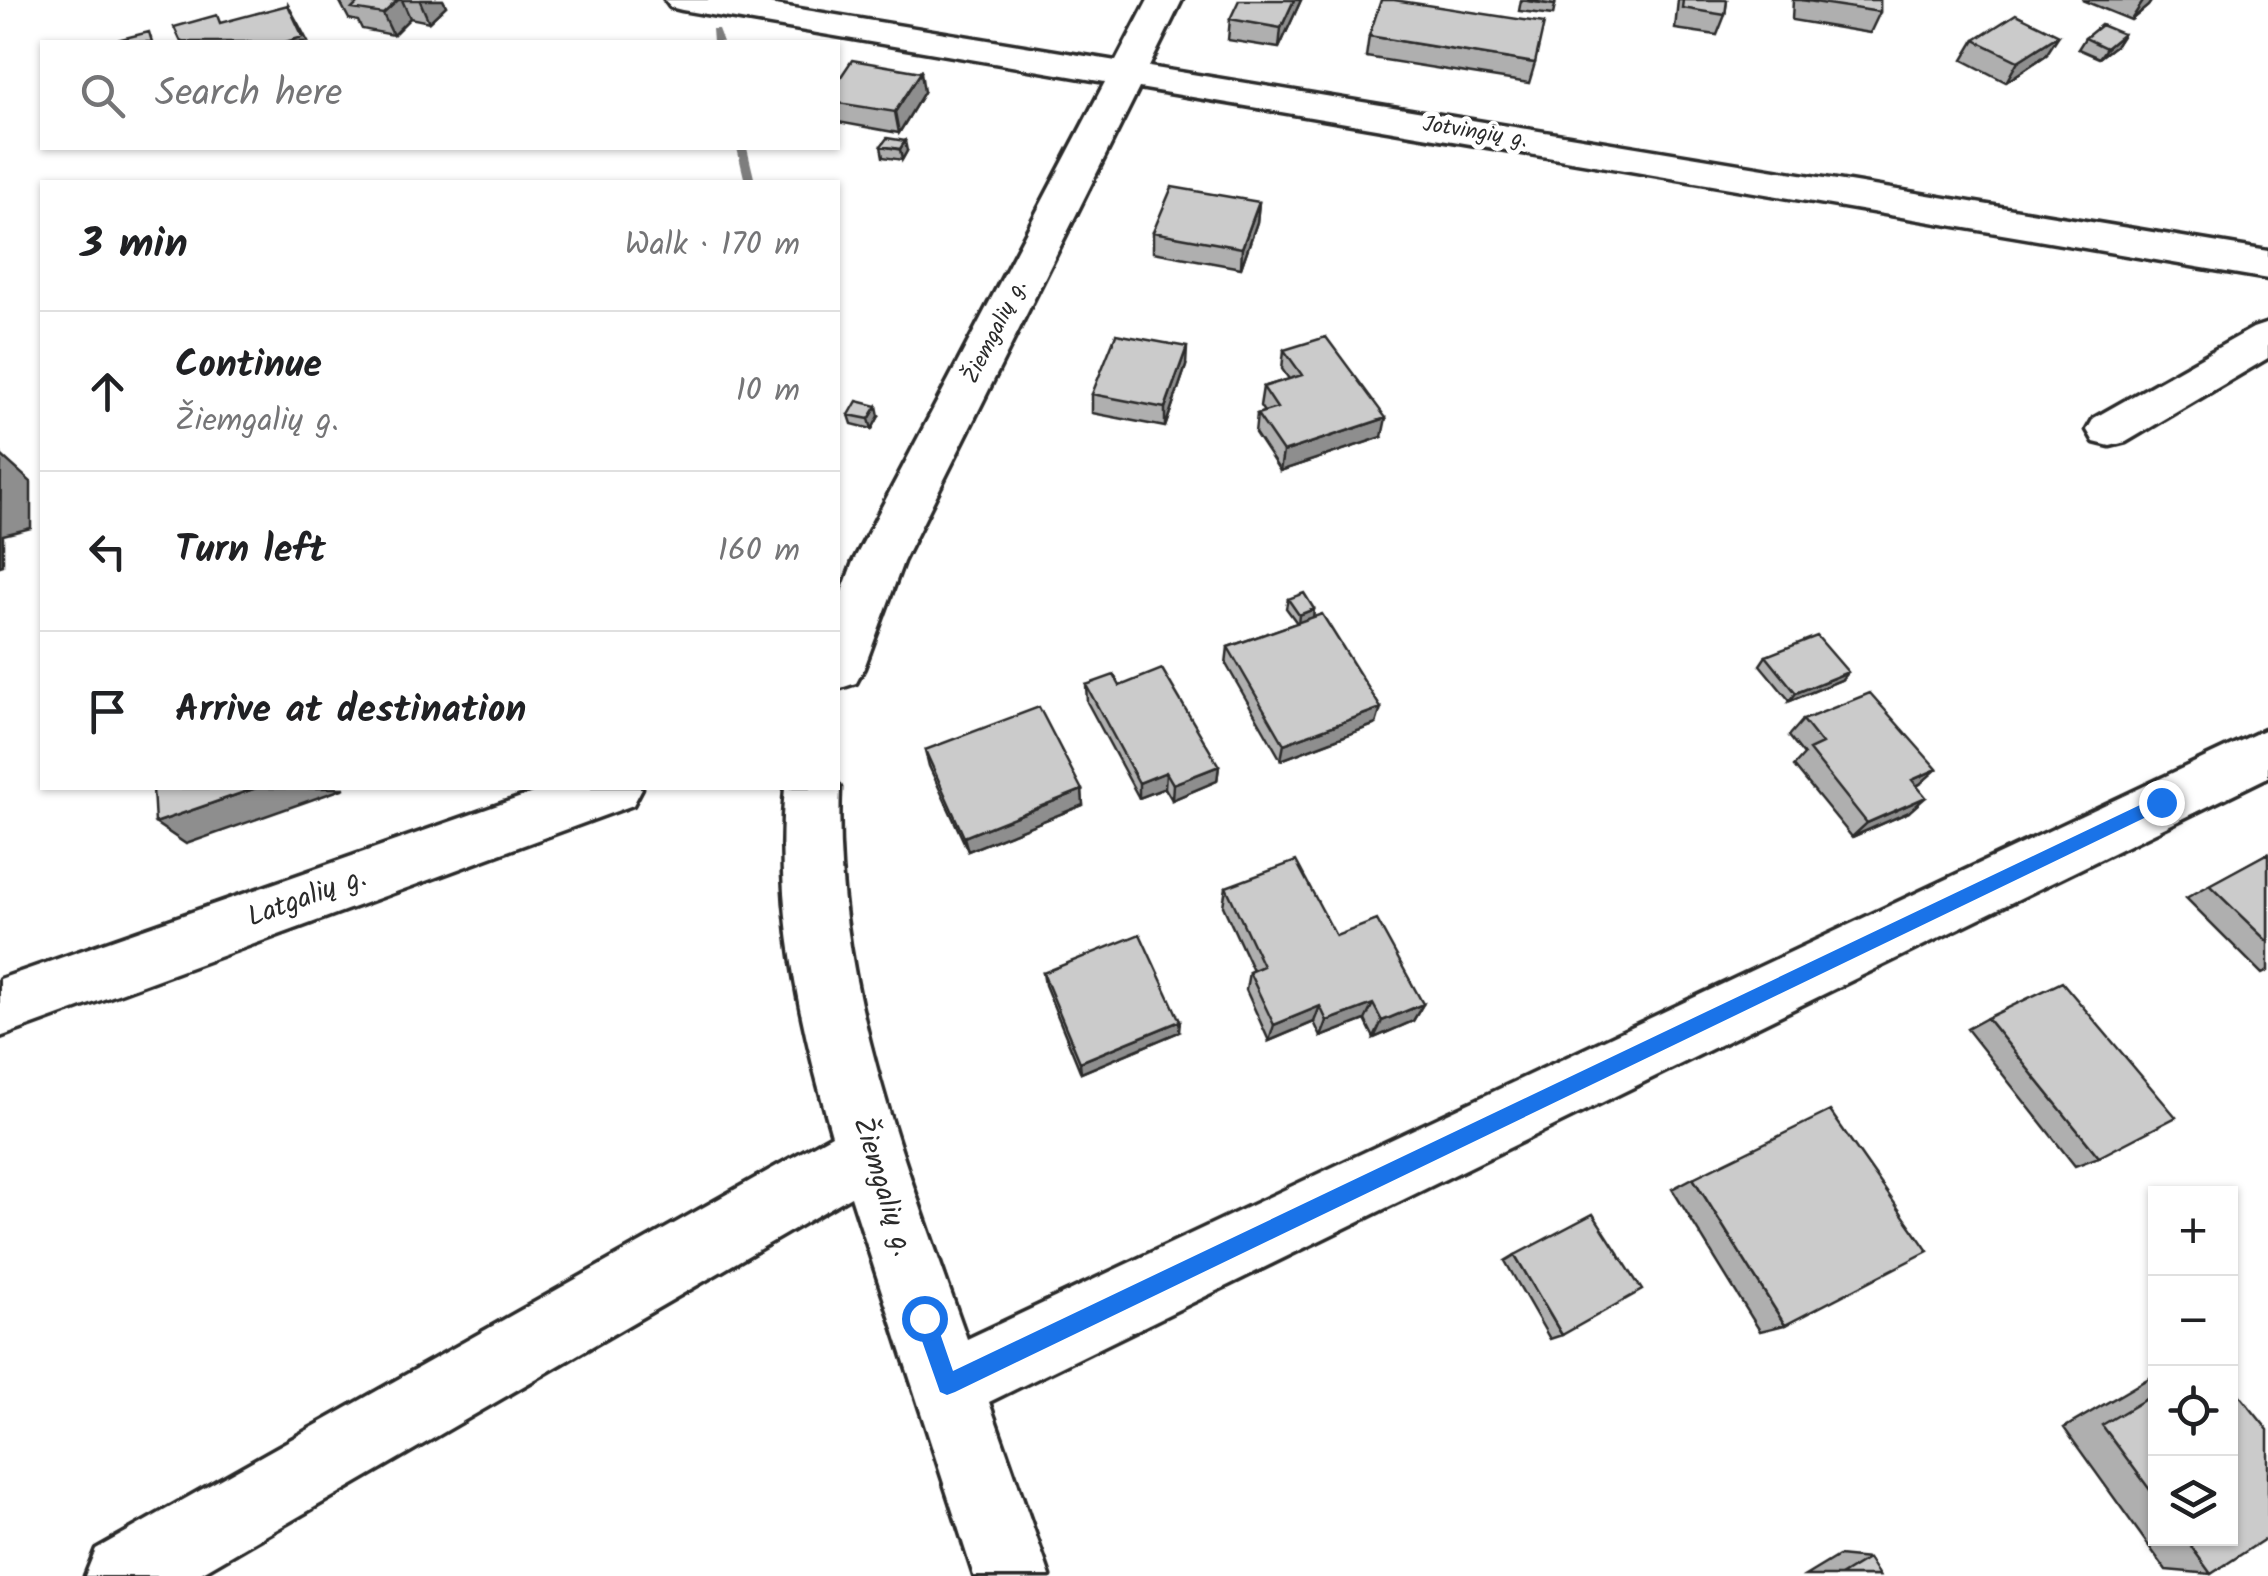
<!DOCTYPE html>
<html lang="en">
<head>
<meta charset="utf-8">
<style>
	body { margin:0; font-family:Kalam,sans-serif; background:#f6f6f6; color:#202124 }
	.controls { position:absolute; right:30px; bottom:30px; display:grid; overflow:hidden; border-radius:0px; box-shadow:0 2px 8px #0004 }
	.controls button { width:90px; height:90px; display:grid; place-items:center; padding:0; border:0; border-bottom:2px solid #e0e0e0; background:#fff; color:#202124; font:50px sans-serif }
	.stop { position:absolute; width:30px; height:30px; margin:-22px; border:8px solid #1a73e8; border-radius:50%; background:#fff }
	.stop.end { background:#1a73e8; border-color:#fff; box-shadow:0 2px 10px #0008 }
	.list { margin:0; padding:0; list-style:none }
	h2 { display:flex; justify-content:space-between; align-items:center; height:130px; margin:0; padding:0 40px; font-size:42px }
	h2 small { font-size:32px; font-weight:400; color:#757577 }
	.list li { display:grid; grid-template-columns:65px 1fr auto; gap:30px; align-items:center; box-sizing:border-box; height:160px; padding:0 40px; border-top:2px solid #e0e0e0 }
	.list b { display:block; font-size:38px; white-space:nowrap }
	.list p { margin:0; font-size:32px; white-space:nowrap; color:#757577 }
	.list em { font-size:32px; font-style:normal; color:#757577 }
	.icon { flex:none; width:55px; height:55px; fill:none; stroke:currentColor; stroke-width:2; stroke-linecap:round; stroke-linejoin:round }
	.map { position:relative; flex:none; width:2268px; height:1576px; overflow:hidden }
	.search { position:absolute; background:#fff; box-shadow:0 2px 8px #0004; left:40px; top:40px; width:800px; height:110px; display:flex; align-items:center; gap:25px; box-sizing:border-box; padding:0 35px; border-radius:0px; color:#757577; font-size:38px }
	.panel { position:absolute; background:#fff; box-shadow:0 2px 8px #0004; left:40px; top:180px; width:800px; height:610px; border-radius:0px }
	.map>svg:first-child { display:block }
</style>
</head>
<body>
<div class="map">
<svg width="2268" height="1576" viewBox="0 0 2268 1576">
	<rect width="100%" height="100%" fill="#fff"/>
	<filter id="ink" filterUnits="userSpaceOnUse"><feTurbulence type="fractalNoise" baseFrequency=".01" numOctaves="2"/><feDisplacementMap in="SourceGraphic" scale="20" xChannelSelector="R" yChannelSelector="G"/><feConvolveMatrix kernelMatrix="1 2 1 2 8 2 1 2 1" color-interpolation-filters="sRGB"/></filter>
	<g filter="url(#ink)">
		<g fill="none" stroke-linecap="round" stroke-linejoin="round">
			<path fill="#7e7e7e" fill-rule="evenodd" d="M712 29H718L723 42H713Z
				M737 148H747L755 182H745Z"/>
			<defs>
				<path id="minor" d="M665 0H745L1116 61 1148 0H1182L1149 67 2268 251V279L1139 88 903 562 864 668 856 683 838 689V603L853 562 1105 82 682 10 670 7Z
					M2268 323V358L2126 442 2110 446 2094 442 2087 430 2094 418 2253 328Z
					M2268 728V777L989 1402 1050 1576H974L851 1196 196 1576H85L96 1549 832 1135C799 1021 774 906 785 788H838V784L840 788C832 981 904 1160 967 1339Z
					M547 788H642L633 805 0 1037V979Z"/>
			</defs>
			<use href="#minor" stroke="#2b2b2b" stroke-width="7"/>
			<use href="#minor" fill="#fff" fill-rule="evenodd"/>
		</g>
		<path fill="#afafaf" stroke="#2b2b2b" stroke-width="2.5" d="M339 0H443L446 6 429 22 410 18 393 35 362 29 358 21 349 19Z
			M1301 0 1279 48 1228 40 1230 19Z
			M1521 0 1555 5 1553 15 1519 11Z
			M1678 0H1727L1725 15 1717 35 1675 29Z
			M1793 0H1880V12L1870 33 1792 20Z
			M2082 0H2152L2148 6 2131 20Z
			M2123 34 2116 45 2099 58 2078 49 2085 38Z
			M1369 36 1535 63 1529 83 1366 57Z
			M1975 40 2046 55 2006 82 1963 60Z
			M838 81 924 92 899 133 838 122Z
			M881 146 907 151 902 160 883 157Z
			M1259 202 1257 222 1241 268 1153 252V232Z
			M1284 350 1382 437 1280 471 1255 433 1257 414 1264 412 1260 406 1263 387 1289 379 1282 369Z
			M1186 366 1165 427 1092 413V394Z
			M849 415 879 416 872 429 852 424Z
			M1288 599 1314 609 1313 618 1376 724 1281 760 1226 664 1228 647 1297 623 1286 608Z
			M1766 656 1841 680 1790 701 1760 665Z
			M1086 685 1120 686 1219 766 1217 781 1172 800 1165 788 1139 798 1087 702Z
			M1803 720 1920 784 1917 786 1909 812 1852 837 1794 766 1804 755 1789 736Z
			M925 750 1082 790 1083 805 968 851 929 766Z
			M2268 853V971L2262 974 2186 898Z
			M1226 887 1336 936 1423 1004 1413 1021 1374 1038 1365 1020 1321 1037 1314 1022 1269 1041 1246 990 1249 972 1253 971 1223 906Z
			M1043 973 1179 1032 1081 1073 1045 985Z
			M1987 1018 2099 1157 2075 1166 1967 1029Z
			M1693 1178 1785 1325 1760 1331 1672 1189Z
			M1515 1255 1562 1335 1550 1339 1505 1261Z
			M2156 1374V1538H2230L2211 1574 2166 1570 2064 1428Z
			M1838 1556 1868 1559 1879 1576H1805Z"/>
		<path fill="#8e8e8e" stroke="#2b2b2b" stroke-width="2.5" d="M398 0H402L410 18 393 35 383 14Z
			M421 0H443L446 6 429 22 420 1Z
			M1294 0H1301L1279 48 1281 28Z
			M2144 0H2152L2148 6 2131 20Z
			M288 5 299 25 308 42H285Z
			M2123 34 2116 45 2099 58 2106 48Z
			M2059 35 2046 55 2006 82 2018 61Z
			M921 72 924 92 899 133 895 112Z
			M905 141 907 151 902 160 900 149Z
			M1259 202 1257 222 1241 268 1242 248Z
			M1187 347 1186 366 1165 427V408Z
			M877 406 879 416 872 429 869 419Z
			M1386 418 1382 437 1280 471 1283 452Z
			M1 455 31 482V528L3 535V565L0 566Z
			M1314 609 1313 618 1298 624 1299 615Z
			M1848 672 1841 680 1790 701 1796 693Z
			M1381 708 1376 724 1281 760 1284 744Z
			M1219 766 1217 781 1172 800 1173 784Z
			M1937 769 1920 784 1895 795 1912 780Z
			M1166 772 1165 788 1139 798V783Z
			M256 788H345L186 844 155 823Z
			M1082 790 1083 805 968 851 964 837Z
			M1926 797 1909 812 1852 837 1867 823Z
			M1373 1004 1365 1020 1321 1037 1327 1021Z
			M1423 1004 1413 1021 1374 1038 1382 1021Z
			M1320 1006 1314 1022 1269 1041 1274 1025Z
			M1180 1021 1179 1032 1081 1073 1080 1062Z"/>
		<path fill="#cbcbcb" stroke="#2b2b2b" stroke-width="2.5" d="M343 0H398L383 14 352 9 358 3Z
			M1239 0H1294L1281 28 1230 19Z
			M1381 0H1394L1544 23 1535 63 1369 36Z
			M1522 0H1556L1555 5Z
			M1683 0H1727L1725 15 1682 8Z
			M1801 0H1880V12Z
			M288 5 303 37 285 42H181L174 27 217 15 220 23Z
			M2016 14 2059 35 2018 61 1975 40Z
			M2101 25 2123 34 2106 48 2085 38Z
			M149 32 152 42H109Z
			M852 60 921 72 895 112 838 103V81Z
			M887 138 905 141 900 149 881 146Z
			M1172 187 1259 202 1242 248 1153 232Z
			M1116 334 1187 347 1165 408 1092 394Z
			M1326 337 1386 418 1283 452 1257 414 1277 408 1263 387 1302 375 1284 350Z
			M857 401 877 406 869 419 849 415Z
			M1 455 0 501V456Z
			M1304 593 1314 609 1299 615 1288 599Z
			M1322 614 1381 708 1284 744 1228 647Z
			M1817 636 1848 672 1796 693 1766 656Z
			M1162 669 1219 766 1173 784 1166 772 1139 783 1086 685 1114 675 1120 686Z
			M1870 693 1937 769 1912 780 1926 797 1867 823 1809 750 1822 744 1803 720Z
			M1039 707 1082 790 964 837 925 750Z
			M153 788H256L155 823Z
			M2268 853V942L2209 885Z
			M1296 861 1336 936 1377 920 1423 1004 1382 1021 1373 1004 1327 1021 1320 1006 1274 1025 1249 972 1263 966 1226 887Z
			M1140 934 1180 1021 1080 1062 1043 973Z
			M2062 982 2176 1117 2099 1157 1987 1018Z
			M1830 1111 1928 1251 1785 1325 1693 1178Z
			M1593 1214 1642 1290 1562 1335 1515 1255Z
			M2230 1383 2268 1430V1537L2211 1574 2185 1538H2230Z
			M2156 1393V1498L2102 1425Z
			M1868 1559 1879 1576H1840Z"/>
	</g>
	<path fill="#1a73e8" d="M2161 795 2169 802 2167 807 955 1392 947 1395 940 1392 914 1318 917 1310H932L953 1371Z"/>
	<g text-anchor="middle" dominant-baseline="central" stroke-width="10" stroke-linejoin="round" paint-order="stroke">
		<g font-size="22" fill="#2b2b2b" stroke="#fff">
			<text transform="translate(1475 133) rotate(9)">Jotvingių g.</text>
			<text transform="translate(996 332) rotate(-63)">Žiemgalių g.</text>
		</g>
		<g font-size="28" fill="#2b2b2b" stroke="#fff">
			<text transform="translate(307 898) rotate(-20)">Latgalių g.</text>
			<text transform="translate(882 1187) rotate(73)">Žiemgalių g.</text>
		</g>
	</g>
</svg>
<div class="controls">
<button>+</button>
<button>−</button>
<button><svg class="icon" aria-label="locate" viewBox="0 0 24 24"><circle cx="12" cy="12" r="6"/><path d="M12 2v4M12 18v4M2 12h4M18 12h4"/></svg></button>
<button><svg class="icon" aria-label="layers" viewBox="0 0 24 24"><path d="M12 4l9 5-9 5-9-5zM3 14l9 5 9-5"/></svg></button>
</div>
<div class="stop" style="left:924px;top:1318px"></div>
<div class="stop end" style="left:2161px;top:802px"></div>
<div class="search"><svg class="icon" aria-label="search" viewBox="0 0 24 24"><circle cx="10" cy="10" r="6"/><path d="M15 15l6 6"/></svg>Search here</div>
<section class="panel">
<h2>3 min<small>Walk · 170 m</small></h2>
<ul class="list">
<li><svg class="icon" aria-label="ahead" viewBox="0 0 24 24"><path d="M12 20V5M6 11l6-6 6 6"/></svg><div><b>Continue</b><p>Žiemgalių g.</p></div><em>10 m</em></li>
<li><svg class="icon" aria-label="left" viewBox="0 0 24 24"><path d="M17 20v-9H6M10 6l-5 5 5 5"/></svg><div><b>Turn left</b></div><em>160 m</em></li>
<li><svg class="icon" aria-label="arrive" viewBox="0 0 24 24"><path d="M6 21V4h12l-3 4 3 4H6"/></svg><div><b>Arrive at destination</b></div></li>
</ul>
</section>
</div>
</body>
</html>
